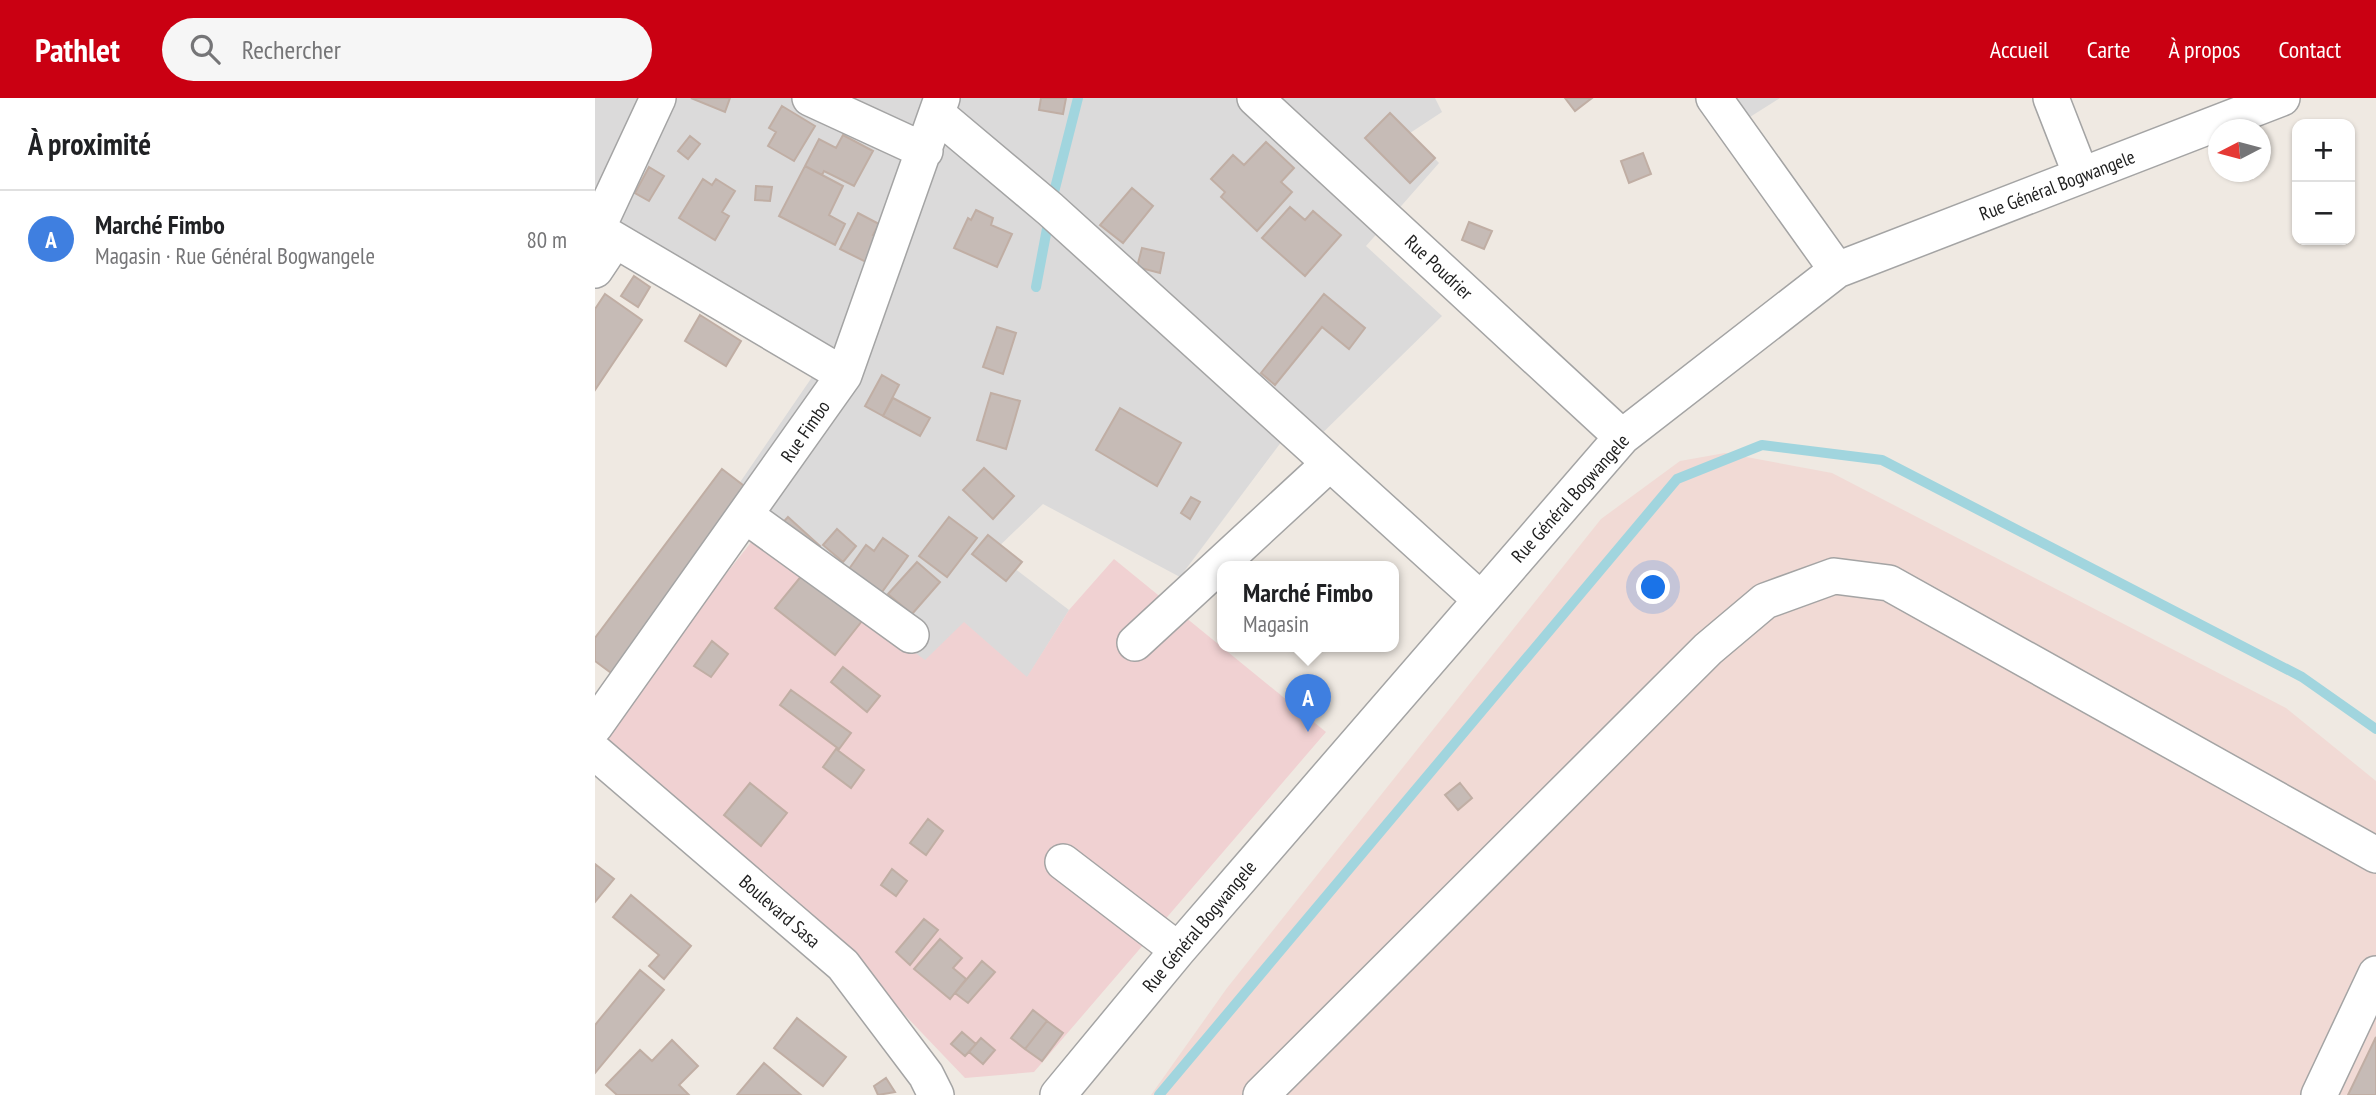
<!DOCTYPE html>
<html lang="fr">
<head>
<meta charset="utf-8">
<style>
	body { margin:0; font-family:"PT Sans Narrow",sans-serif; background:#f6f6f6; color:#202124 }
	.controls { position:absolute; right:21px; top:21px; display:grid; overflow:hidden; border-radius:14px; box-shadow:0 2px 5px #0004 }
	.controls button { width:63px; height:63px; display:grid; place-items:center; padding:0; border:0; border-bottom:2px solid #e0e0e0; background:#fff; color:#202124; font:35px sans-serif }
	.compass { position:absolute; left:1613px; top:21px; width:63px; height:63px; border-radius:50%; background:#fff; box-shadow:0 2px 5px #0004; rotate:264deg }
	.you { position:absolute; left:1059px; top:490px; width:24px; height:24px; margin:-18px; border:5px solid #fff; border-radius:50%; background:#1a73e8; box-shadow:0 0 0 10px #1a73e833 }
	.badge { display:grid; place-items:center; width:46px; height:46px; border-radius:50%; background:#ca0012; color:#fff; font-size:23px; font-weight:700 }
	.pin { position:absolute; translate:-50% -58px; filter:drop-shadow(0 2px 4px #0008) }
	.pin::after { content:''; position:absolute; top:37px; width:24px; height:21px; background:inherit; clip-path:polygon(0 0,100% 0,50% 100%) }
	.popup { position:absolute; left:622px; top:463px; width:182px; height:91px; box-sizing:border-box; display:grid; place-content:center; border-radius:14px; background:#fff; filter:drop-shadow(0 2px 5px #0005); font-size:23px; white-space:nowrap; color:#757577 }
	.popup b { font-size:26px; color:#202124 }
	.popup::after { content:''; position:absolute; left:50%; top:100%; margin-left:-14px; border:14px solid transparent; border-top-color:#fff }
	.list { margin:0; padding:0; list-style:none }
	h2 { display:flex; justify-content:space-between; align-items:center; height:91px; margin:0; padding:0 28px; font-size:30px }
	h2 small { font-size:23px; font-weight:400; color:#757577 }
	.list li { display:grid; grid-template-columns:46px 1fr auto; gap:21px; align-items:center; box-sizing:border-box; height:98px; padding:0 28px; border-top:2px solid #e0e0e0 }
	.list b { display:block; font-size:26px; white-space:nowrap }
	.list p { margin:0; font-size:23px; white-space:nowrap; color:#757577 }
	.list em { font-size:23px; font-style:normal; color:#757577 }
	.icon { flex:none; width:38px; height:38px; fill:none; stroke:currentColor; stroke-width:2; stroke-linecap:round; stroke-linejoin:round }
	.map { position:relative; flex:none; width:1781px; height:997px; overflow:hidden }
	header { display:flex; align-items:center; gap:42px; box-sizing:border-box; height:98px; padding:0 35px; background:#ca0012; color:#fff }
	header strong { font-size:33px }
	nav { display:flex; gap:38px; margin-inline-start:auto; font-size:24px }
	.search { width:490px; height:63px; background:#f6f6f6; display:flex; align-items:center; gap:18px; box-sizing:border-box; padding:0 24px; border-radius:38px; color:#757577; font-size:26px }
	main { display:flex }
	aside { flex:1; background:#fff }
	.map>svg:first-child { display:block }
</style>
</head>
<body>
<header>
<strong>Pathlet</strong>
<div class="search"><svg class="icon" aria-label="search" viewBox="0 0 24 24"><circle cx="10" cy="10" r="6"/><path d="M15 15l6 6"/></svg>Rechercher</div>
<nav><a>Accueil</a><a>Carte</a><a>À propos</a><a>Contact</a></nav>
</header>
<main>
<aside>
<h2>À proximité<small></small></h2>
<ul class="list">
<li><span class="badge" style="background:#3f7fe0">A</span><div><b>Marché Fimbo</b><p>Magasin · Rue Général Bogwangele</p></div><em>80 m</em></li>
</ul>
</aside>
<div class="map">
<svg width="1781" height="997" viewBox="0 0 1781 997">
	<rect width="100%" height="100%" fill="#efe9e2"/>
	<path fill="#dbdada" d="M0 0H840L847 14 815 35 844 65 771 148 847 218 710 352 690 339 585 479 448 406 398 454 474 512 432 580 330 563 162 437 124 415 226 266 0 137Z
		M1099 0H1185L1128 36Z"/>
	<path fill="#f0d1d2" d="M162 437 330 562 369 524 432 579 474 512 519 461 731 634 439 974 370 980 240 844 0 640Z"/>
	<path fill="#f1dad5" d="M1130 355 1237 375 1691 610 1781 683V997H556L632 890 1006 421 1085 363Z"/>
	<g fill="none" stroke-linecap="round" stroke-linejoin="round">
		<path stroke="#a1d5de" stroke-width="10" d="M457 102 483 0
			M441 189 454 120
			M564 997 1082 381 1167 347 1287 362 1707 579 1781 631"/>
	</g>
	<path fill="#c6bbb6" stroke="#c0aea4" stroke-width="2" d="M96 0H135L130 14Z
		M446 0H471L468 16 444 12Z
		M970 0H997L980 13Z
		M187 8 220 28 199 63 173 48 181 34 174 30Z
		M795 15 840 60 815 85 770 40Z
		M248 37 278 53 259 88 229 73 227 77 210 68 224 41 241 50Z
		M95 38 105 46 93 61 83 53Z
		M671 44 699 70 686 84 697 94 662 133 626 99 630 94 616 81 638 57 649 67Z
		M1048 55 1056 76 1034 85 1026 63Z
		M210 68 248 88 234 117 250 126 240 147 184 118Z
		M54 69 69 78 54 103 40 95Z
		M108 81 117 87 121 81 140 93 127 114 134 118 120 142 84 120Z
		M161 88 177 89 175 103 160 102Z
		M537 90 558 108 528 145 505 127Z
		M695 109 710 122 718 113 746 137 710 178 667 140Z
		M381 112 398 120 396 127 417 136 402 169 359 150 373 120 376 122Z
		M263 115 284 126 278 137 289 143 277 167 245 151Z
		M874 124 897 133 889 151 867 142Z
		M547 150 569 155 565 175 542 169Z
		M39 178 55 189 43 209 26 198Z
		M10 196 47 222 0 292V211Z
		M729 196 770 230 754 251 727 229 680 287 666 275Z
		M105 217 146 243 131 268 90 243Z
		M402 229 421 235 408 276 388 269Z
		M287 277 304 287 288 318 270 308Z
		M396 295 425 303 411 351 382 342Z
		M298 300 335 320 325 338 288 318Z
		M525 310 586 345 562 388 501 352Z
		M389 370 419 398 398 421 368 392Z
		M127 371 157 394 19 577 0 563V540Z
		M596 399 605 404 595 421 586 415Z
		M193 419 225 448 212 462 180 433Z
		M354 419 382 440 352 479 324 458Z
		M242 431 261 448 248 464 228 447Z
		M393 437 427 464 411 483 377 456Z
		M288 440 313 458 287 494 254 471 271 447 279 453Z
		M322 464 345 484 317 516 293 496Z
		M208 476 267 523 240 557 180 510Z
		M117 543 133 556 116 579 99 568Z
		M248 569 285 598 272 614 236 584Z
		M196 592 256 635 244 651 185 607Z
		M241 651 269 672 256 690 228 669Z
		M155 685 192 715 166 748 129 717Z
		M865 685 877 700 863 712 850 697Z
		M333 721 348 733 331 757 315 745Z
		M0 766 19 781 0 804Z
		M297 771 312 783 301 798 286 787Z
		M36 797 96 848 69 881 54 868 64 857 18 819Z
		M329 821 343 832 315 867 301 854Z
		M345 841 367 860 358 870 371 881 355 901 319 871Z
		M387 863 400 874 373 905 360 895Z
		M45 872 69 892 0 975V927Z
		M438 912 452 923 430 951 416 940Z
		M202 920 251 959 228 988 179 950Z
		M452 923 468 935 447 963 430 951Z
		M367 934 381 946 370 958 356 946Z
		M1781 939V997H1753Z
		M386 940 400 952 388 966 374 954Z
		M77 942 103 968 84 987 94 997H22L11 987 45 952 57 963Z
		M169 965 206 997H142Z
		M291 980 300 994 283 997 279 988Z"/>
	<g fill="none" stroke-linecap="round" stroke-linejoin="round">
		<defs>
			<path id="minor" d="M215 0 330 53
				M660 0 1027 339
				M1119 0 1242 172
				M1456 0 1486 77
				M342 16 455 111 885 501
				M0 130 249 277
				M2 131 63 0
				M0 172 20 142
				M150 417 316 537
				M540 545 734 366
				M0 628 249 277 347 0
				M0 654 248 867 331 977 341 997
				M468 764 583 852
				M463 997 583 852 1027 339 1242 172 1687 0
				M666 997 1113 551 1170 503 1239 478 1294 485 1781 757
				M1724 997 1781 876"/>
		</defs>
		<use href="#minor" stroke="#a4a4a4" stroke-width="38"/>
		<use href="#minor" stroke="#fff" stroke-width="35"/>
	</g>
	<g text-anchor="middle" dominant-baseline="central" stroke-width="7" stroke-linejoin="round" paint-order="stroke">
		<g font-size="19" fill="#1d1d1d" stroke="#fff">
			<text transform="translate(1462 87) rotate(-21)">Rue Général Bogwangele</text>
			<text transform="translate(844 169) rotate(43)">Rue Poudrier</text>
			<text transform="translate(210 333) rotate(-55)">Rue Fimbo</text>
			<text transform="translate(975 400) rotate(-48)">Rue Général Bogwangele</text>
			<text transform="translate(185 813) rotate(41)">Boulevard Sasa</text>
			<text transform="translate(604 828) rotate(-50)">Rue Général Bogwangele</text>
		</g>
	</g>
</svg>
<div class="controls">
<button>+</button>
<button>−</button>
</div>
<svg class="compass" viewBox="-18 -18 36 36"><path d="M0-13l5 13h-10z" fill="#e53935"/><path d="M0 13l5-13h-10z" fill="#757577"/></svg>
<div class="you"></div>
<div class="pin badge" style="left:713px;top:634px;background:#3f7fe0">A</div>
<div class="popup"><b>Marché Fimbo</b>Magasin</div>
</div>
</main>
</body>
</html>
